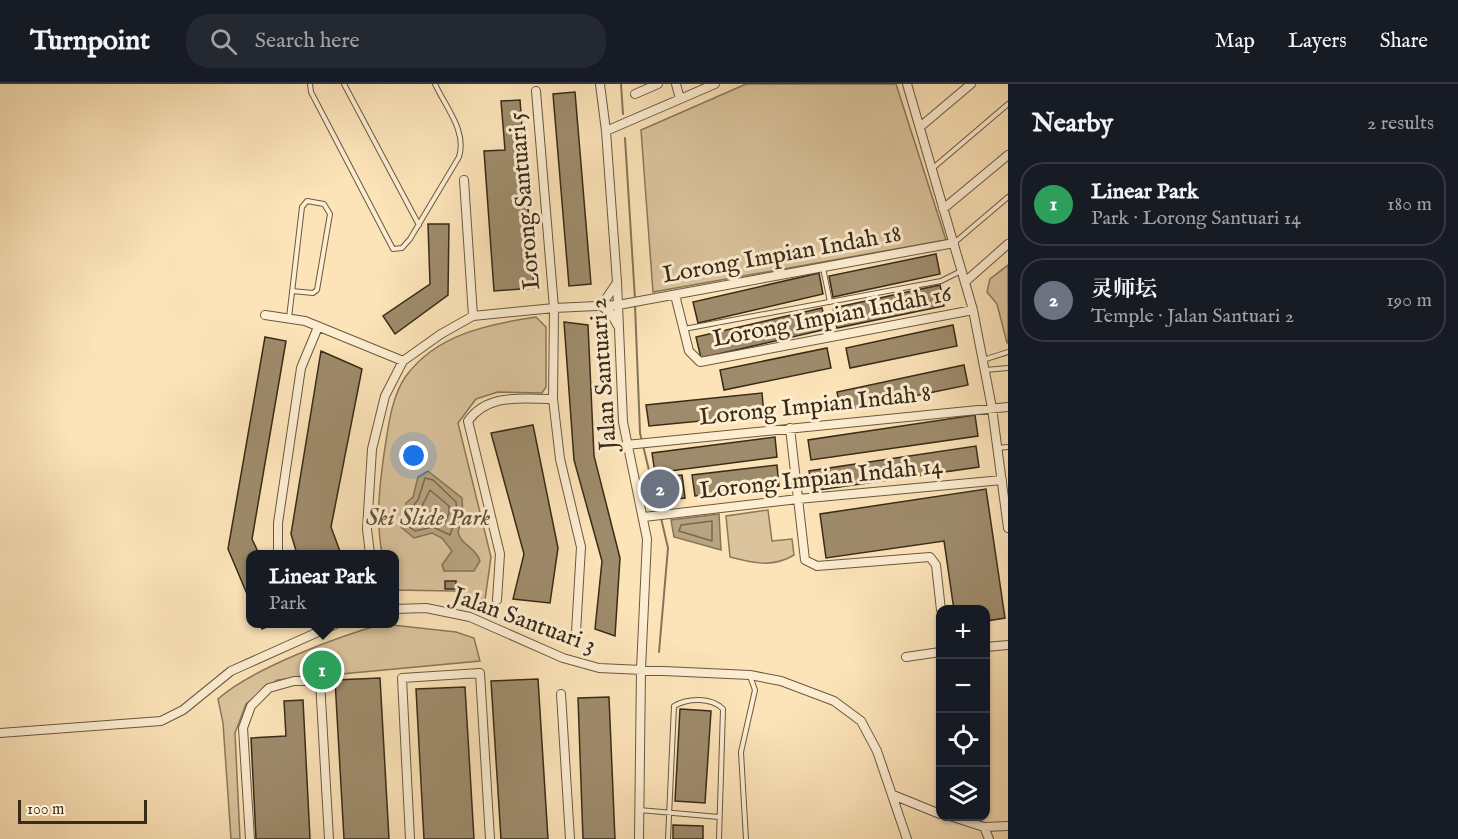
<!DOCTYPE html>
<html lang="en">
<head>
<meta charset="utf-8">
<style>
	body { margin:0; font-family:"IM FELL English","Noto Serif SC",serif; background:#242831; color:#f1f3f6 }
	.controls { position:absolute; right:18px; bottom:18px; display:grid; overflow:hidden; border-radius:12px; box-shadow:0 2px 4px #0004 }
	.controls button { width:54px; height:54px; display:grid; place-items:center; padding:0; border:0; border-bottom:2px solid #363941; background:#171b24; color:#f1f3f6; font:30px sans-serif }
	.scale { position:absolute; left:18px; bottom:15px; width:129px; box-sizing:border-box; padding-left:6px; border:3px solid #382b18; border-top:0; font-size:16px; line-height:21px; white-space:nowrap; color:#382b18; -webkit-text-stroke:4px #fdedd1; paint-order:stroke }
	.you { position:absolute; left:414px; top:372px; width:21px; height:21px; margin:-15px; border:4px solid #fff; border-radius:50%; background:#1a73e8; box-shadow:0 0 0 9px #1a73e833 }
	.badge { display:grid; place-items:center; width:39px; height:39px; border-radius:50%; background:#0f766e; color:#fff; font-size:20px; font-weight:700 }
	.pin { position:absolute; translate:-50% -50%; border:3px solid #fff; box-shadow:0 2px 6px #0006 }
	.popup { position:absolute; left:246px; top:466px; width:153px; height:78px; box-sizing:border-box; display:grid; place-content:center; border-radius:12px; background:#171b24; filter:drop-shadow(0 2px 4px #0005); font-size:20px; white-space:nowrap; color:#9ea1a6 }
	.popup b { font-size:22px; color:#f1f3f6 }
	.popup::after { content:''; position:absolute; left:50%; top:100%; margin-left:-12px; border:12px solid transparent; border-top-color:#171b24 }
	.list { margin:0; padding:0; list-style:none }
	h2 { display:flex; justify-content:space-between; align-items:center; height:78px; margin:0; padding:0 24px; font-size:26px }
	h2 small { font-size:20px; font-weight:400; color:#9ea1a6 }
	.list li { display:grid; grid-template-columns:39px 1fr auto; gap:18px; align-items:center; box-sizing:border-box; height:84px; margin:0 12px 12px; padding:0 12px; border:2px solid #363941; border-radius:24px }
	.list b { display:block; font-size:22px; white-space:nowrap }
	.list p { margin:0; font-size:20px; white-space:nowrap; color:#9ea1a6 }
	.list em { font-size:20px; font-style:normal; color:#9ea1a6 }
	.icon { flex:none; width:33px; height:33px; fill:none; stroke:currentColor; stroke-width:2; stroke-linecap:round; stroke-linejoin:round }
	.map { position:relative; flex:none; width:1008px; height:755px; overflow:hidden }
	header { display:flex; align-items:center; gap:36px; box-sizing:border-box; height:84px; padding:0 30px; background:#171b24; border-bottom:2px solid #363941 }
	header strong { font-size:28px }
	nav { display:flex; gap:33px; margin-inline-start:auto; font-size:21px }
	.search { width:420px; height:54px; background:#242831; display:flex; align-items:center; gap:15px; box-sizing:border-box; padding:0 21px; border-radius:24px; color:#9ea1a6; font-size:22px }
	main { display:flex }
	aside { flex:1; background:#171b24 }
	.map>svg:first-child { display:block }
</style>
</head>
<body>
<header>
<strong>Turnpoint</strong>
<div class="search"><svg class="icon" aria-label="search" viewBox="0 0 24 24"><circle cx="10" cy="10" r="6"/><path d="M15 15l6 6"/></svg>Search here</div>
<nav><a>Map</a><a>Layers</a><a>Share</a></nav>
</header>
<main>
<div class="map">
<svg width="1008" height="755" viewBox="0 0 1008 755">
	<rect width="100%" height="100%" fill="#fce3b8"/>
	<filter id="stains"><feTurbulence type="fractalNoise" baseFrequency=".00333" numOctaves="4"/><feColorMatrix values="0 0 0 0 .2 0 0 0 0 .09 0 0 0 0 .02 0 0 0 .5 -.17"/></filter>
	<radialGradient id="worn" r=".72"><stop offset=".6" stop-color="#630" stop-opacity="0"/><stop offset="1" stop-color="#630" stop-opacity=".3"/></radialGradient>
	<path fill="#dbc49d" stroke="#8a785a" stroke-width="1.5" d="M746 0H896L946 156 653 208 641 46Z
		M1008 181V259H1007L997 220 987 208 990 195Z
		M536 233 546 243V303L542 309 498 308 476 315 458 339 491 473 485 516 454 507 394 506V470H382C376 436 379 405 384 370 388 345 391 313 406 292 437 250 489 240 536 233Z
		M768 426 772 457 792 455 794 471C773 484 753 479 730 473L726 432Z
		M383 540 456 548 474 554 480 577 277 596 246 620 235 649 240 755H231L223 639 218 615C251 585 339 552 383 540Z"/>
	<path fill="#b9a482" stroke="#857458" stroke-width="1.5" d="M428 387 462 414 463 431 458 448C461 462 476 463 480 477L474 487H444L442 481 452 467 442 454 432 449 414 454 401 443 406 433V419L413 413 418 393Z
		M719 430 721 466 674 453 671 436Z"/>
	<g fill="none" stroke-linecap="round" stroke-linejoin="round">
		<path stroke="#78684d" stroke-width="1.5" d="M425 394 433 396 456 418 457 430 450 451 433 443 415 447 409 443 412 434V423L418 416Z
			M430 406 449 422V429L445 439 420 436V426Z
			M712 437V457L679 447 681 441Z"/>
		<path stroke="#857458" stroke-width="2" d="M621 0 623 30
			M625 54 635 215
			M635 221 640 349 659 428
			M659 568 668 464 661 434"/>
	</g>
	<path fill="#9e8b6b" stroke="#382b18" stroke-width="1.5" d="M575 8 591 200 569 202 553 10Z
		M520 16 534 204 494 207 484 67 505 66 501 17Z
		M428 140H449L448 211 395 250 383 232 430 200Z
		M936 170 940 190 833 213 829 192Z
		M819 189 823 210 698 239 693 218Z
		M940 201 944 222 837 244 833 224Z
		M822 224 827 245 701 274 696 253Z
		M564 238 588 241 594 372 620 474 615 552 595 545 602 477 574 376Z
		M953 241 957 262 850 284 846 264Z
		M265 253 286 257 252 455 259 470H250V517L228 465Z
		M827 264 831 284 724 306 720 286Z
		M321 267 362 285 331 443 341 470H297L291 450Z
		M964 281 968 301 841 327 837 308Z
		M762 309 764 331 649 342 646 321Z
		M975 331 978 352 811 376 808 356Z
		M533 341 558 464 550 519 513 515 524 470 491 349Z
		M775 353 777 373 655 389 652 369Z
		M976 362 979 383 812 407 809 387Z
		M777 381 779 402 695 412 692 391Z
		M669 390 670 393H663L666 416 658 417 653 392Z
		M682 391 685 414 674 415 672 392Z
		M672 392 674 415 666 416 663 393Z
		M986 405 1005 534 986 537V526H954L944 457 826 474 820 430Z
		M445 497H456V505H445Z
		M260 540H274L262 545Z
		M380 594 389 755H344L335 596Z
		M538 595 548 755H501L491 597Z
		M465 603 474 755H424L416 605Z
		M609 613 615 755H583L578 614Z
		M303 616 310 755H256L251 654 286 652 284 617Z
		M680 625 711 627 705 719 675 717Z
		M673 741 703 742V755H673Z"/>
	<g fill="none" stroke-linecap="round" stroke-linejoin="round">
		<defs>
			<path id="service" d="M310 0 311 8 393 165 402 164 410 155 459 73C467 47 446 24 435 0
				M344 0 419 141
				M933 84 1008 20
				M954 159 1008 113
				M823 184 830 218
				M289 234 302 123 307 117 324 120 330 130 317 206 313 209 292 207
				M684 245 941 197 961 187
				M983 276 1008 268
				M985 286 1008 284
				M997 364 1008 363
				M639 726 719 733
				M668 755 674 622C688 614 711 613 723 625L719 755
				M746 755 741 668 755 606 750 592"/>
			<path id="minor" d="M600 0 606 47 617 198 623 338 647 455 641 585 639 755
				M676 0 680 15
				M907 0 973 226 992 324 1008 444
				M536 7 554 224 553 315 560 375 581 463 576 548
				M635 10 658 0
				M920 43 971 0
				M606 47 715 0
				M464 96 473 232
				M943 125 1008 71
				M965 198 1008 160
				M616 200 601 222 610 228 618 242
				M675 211 689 267 700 278 973 226
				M265 231 305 237 403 277
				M790 344 805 476 817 482 930 473 936 481 941 526
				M626 361 1008 323
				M644 433 798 415 1002 396
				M278 470V439L301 284 318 243
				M370 470 367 445 372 365 385 312 403 277 441 250 473 232 554 224 618 221 954 159
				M497 516 500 470 468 337C488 309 521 315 553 315
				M394 525 426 524 470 533 563 574 599 584 750 591 781 597 834 617 861 637 877 667 907 755
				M986 563 1008 561
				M906 573 940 568
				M561 610 570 755
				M0 649 161 637 183 626 231 587 336 540
				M893 711 940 730
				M950 732 984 743 1008 742
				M984 743 989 755
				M250 755 243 644 251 622 269 604 294 597H320L329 755
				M410 755 402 594 480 589 490 755"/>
		</defs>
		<use href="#service" stroke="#695940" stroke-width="6"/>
		<use href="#minor" stroke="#695940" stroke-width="10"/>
		<use href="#service" stroke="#fdedd1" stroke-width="4"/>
		<use href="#minor" stroke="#fdedd1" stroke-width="8"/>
	</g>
	<g text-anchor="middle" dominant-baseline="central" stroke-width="6" stroke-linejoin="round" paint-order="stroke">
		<g font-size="24" fill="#382b18" stroke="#fdedd1">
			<text transform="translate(525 117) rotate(-95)">Lorong Santuari 5</text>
			<text transform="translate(782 171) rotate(-10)">Lorong Impian Indah 18</text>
			<text transform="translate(832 233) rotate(-11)">Lorong Impian Indah 16</text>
			<text transform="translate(604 290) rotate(-94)">Jalan Santuari 2</text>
			<text transform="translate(815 322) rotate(-6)">Lorong Impian Indah 8</text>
			<text transform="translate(821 395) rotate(-6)">Lorong Impian Indah 14</text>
			<text transform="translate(524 537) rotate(20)">Jalan Santuari 3</text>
		</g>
		<g font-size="24" font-style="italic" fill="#615139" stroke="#fdedd1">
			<text x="428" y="434">Ski Slide Park</text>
		</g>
	</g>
	<rect width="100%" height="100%" filter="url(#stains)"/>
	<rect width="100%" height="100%" fill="url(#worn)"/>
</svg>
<div class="controls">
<button>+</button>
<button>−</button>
<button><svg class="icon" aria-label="locate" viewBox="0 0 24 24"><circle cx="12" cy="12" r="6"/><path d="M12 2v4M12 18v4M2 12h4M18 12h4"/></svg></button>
<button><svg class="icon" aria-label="layers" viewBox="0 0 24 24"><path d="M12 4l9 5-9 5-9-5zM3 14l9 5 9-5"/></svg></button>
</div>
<div class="scale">100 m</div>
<div class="you"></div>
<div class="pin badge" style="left:322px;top:586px;background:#2e9e5b">1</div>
<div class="popup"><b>Linear Park</b>Park</div>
<div class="pin badge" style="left:660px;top:405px;background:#6b7280">2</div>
</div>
<aside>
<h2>Nearby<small>2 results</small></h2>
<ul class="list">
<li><span class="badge" style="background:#2e9e5b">1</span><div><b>Linear Park</b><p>Park · Lorong Santuari 14</p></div><em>180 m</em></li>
<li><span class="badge" style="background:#6b7280">2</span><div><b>灵师坛</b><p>Temple · Jalan Santuari 2</p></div><em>190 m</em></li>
</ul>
</aside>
</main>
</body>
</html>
